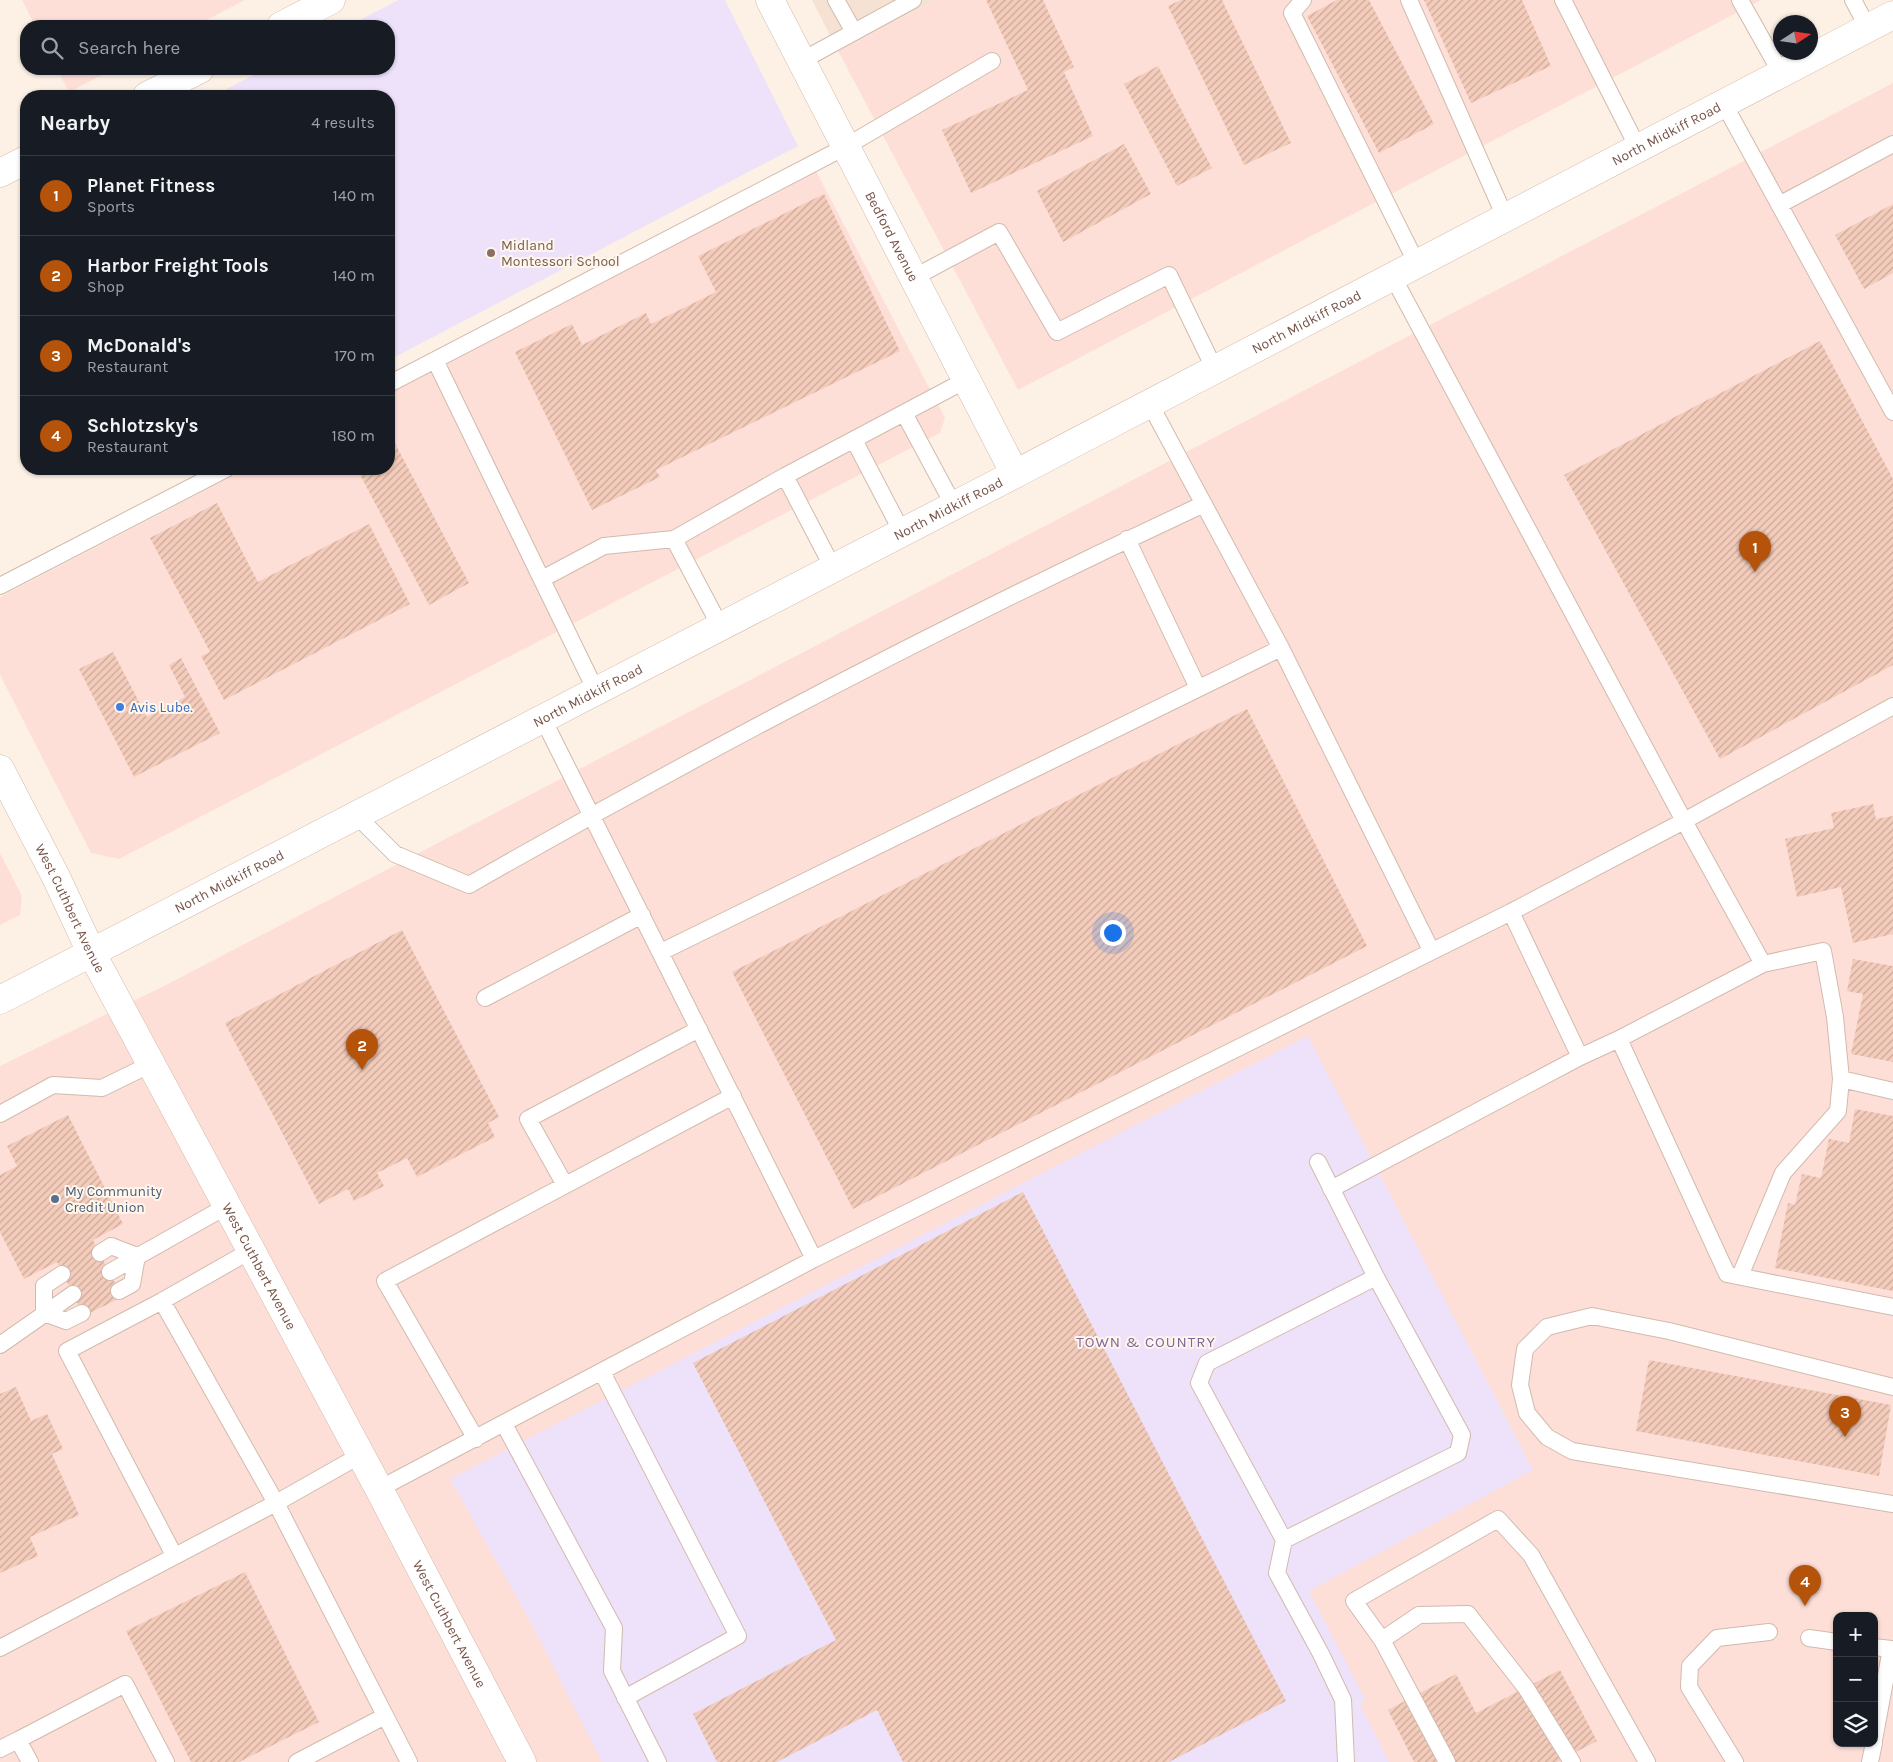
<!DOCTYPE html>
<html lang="en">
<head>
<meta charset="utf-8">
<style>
	body { margin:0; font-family:Karla,sans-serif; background:#20242c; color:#f1f3f6 }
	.controls { position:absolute; right:15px; bottom:15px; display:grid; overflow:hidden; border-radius:10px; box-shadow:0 1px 4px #0004 }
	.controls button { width:45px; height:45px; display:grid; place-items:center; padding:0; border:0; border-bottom:1px solid #363941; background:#171b24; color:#f1f3f6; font:25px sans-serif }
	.compass { position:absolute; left:1773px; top:15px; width:45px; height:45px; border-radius:50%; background:#171b24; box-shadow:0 1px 4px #0004; rotate:78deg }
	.you { position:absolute; left:1112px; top:932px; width:18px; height:18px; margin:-12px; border:4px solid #fff; border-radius:50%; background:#1a73e8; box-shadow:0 0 0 8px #1a73e833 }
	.badge { display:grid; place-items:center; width:32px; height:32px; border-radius:50%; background:#b45309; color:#fff; font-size:16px; font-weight:700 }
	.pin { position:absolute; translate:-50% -41px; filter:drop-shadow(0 1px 2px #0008) }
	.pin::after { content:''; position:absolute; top:26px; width:18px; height:15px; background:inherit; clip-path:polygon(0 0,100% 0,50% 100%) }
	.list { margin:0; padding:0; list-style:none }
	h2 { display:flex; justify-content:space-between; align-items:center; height:65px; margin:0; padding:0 20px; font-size:21px }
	h2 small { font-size:16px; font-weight:400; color:#9ea1a6 }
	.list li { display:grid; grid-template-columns:32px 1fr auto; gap:15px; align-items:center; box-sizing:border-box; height:80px; padding:0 20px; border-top:1px solid #363941 }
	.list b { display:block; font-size:19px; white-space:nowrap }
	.list p { margin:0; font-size:16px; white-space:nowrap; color:#9ea1a6 }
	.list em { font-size:16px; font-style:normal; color:#9ea1a6 }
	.icon { flex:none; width:28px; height:28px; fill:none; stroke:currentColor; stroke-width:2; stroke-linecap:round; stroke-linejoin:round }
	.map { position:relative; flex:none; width:1893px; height:1762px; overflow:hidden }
	.search { position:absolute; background:#171b24; box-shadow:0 1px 4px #0004; left:20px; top:20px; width:375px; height:55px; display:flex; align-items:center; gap:12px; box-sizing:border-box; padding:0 18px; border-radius:20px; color:#9ea1a6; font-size:19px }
	.panel { position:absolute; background:#171b24; box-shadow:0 1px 4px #0004; left:20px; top:90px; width:375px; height:385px; border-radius:20px }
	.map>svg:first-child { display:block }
</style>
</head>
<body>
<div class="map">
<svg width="1893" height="1762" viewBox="0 0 1893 1762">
	<defs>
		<pattern id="building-hatch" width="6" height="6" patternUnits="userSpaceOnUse" patternTransform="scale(1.25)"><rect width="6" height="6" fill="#f4ccbb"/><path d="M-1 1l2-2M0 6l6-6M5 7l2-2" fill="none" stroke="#caa89a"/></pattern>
	</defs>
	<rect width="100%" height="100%" fill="#fdf1e5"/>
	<path fill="#f5e2d3" d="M812 0H936L838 51Z"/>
	<path fill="#fedfd8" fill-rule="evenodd" d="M22 0H245L195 26H35Z
		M936 0H1761L1018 390 838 51Z
		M57 69H114L69 92Z
		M1893 83V1762H0V1066L164 986ZM1837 1616H1874V1743H1837Z
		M816 171 945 418 940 433 119 859 91 853 0 675V597L246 469H389V394Z
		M0 853 22 896 20 915 0 925Z"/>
	<path fill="#eee1fa" d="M399 0H725L798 146 389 360V96H213L266 69H389V26H348Z
		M1308 1036 1533 1470 1309 1591 1366 1701 1360 1704 1389 1762H602L529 1619 450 1479Z"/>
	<path fill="url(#building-hatch)" d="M986 0H1043L1074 67 1064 72 1093 136 971 193 942 130 1028 90Z
		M1181 0H1222L1291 143 1244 165 1168 6Z
		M1337 0H1369L1434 124 1379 153 1307 16Z
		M1424 0H1522L1551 66 1471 103Z
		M1158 66 1212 168 1177 186 1124 84Z
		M1124 144 1151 194 1063 242 1037 191Z
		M824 194 900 351 656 470 660 477 592 510 515 352 572 324 582 345 646 313 651 324 716 292 698 256Z
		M1893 204V273L1864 289 1835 235Z
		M1820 341 1893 479V665L1720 759 1564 475Z
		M389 432 469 583 429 605 357 469H389Z
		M217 503 258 582 369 524 410 604 224 700 201 656 210 652 150 538Z
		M113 652 147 717 185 697 169 665 181 658 220 733 134 777 79 669Z
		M1247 709 1367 946 853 1209 732 972Z
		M1873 804 1876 819 1893 816V934L1853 943 1841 887 1797 897 1785 839 1834 828 1831 813Z
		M402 930 499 1117 488 1123 495 1137 417 1177 407 1158 377 1173 384 1186 354 1201 348 1189 319 1204 225 1023Z
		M1853 959 1893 966V1062L1851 1054 1863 994 1847 991Z
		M1855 1109 1893 1116V1291L1775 1268 1788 1203 1795 1205 1802 1174 1821 1178 1829 1139 1849 1143Z
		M68 1115 123 1224 93 1240 122 1297 84 1316 57 1262 24 1279 0 1232V1175L17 1166 7 1146Z
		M1023 1192 1286 1701 1169 1762H903L877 1710 777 1762H717L693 1714 836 1640 693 1363Z
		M1649 1360 1891 1405 1879 1476 1636 1431Z
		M16 1387 31 1421 47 1414 63 1449 52 1454 79 1515 30 1537 38 1556 0 1573V1394Z
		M245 1572 319 1722 239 1762H191L126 1631Z
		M1560 1670 1597 1741 1557 1762H1414L1388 1710 1456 1674 1476 1713Z"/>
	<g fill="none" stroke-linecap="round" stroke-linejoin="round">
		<defs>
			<path id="lane" d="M836 0 854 32
				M1303 0 1292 13 1417 264
				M1409 0 1505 217
				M1563 0 1638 148
				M1740 0 1781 73
				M1853 0 1868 28
				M801 61 913 0
				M1724 104 1893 412
				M1779 205 1893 144
				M913 278 999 232 1057 332 1169 275 1215 370
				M435 360 596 691
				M389 384 845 147 992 61
				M1150 404 1281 648
				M904 413 954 506
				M854 440 902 532
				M785 476 833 568
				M674 539 720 626
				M1127 539 1198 688
				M542 579 604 546 674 539 785 476 966 380
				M0 586 226 469
				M543 719 814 1259
				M356 815 395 854 469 885C708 748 954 620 1204 504
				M1511 912 1580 1057
				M661 952 1281 648 1431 950
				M1763 964 1823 951 1835 1017 1841 1079 1893 1091
				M485 998 642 915
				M1619 1039 1727 1274 1893 1307
				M0 1114 53 1085 102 1088 151 1064
				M565 1185 528 1119 699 1029
				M1331 1189 1580 1057 1619 1039 1763 964 1684 821 1393 277
				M100 1253 111 1246 137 1256
				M110 1272 227 1206
				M1740 1276 1783 1173 1838 1111 1841 1079
				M119 1291 132 1284 137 1256
				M162 1301 67 1351 174 1555
				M44 1313V1286L62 1274
				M44 1313 66 1321 82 1313
				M0 1345 73 1294
				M602 1372 738 1636 625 1698
				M1893 1387 1669 1331 1592 1316 1547 1327 1525 1349 1520 1385 1527 1413 1547 1437 1572 1451 1893 1504
				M504 1424 614 1628 612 1671 658 1762
				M476 1439 385 1281 733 1096
				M359 1456 276 1503 409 1762
				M379 1489 814 1259 1511 912 1684 821 1893 706
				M1284 1540 1458 1453 1462 1435 1376 1277 1318 1162
				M1809 1638 1837 1642
				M1382 1640 1354 1601 1498 1519 1531 1555 1647 1762
				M1874 1647 1891 1649
				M0 1648 276 1503 162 1301 250 1251
				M18 1740 125 1684 166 1762
				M1874 1740 1891 1649H1893
				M0 1749 18 1740 30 1762
				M297 1762 385 1716
				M1346 1762 1343 1700 1321 1654 1277 1573 1284 1540 1199 1383 1207 1363 1376 1277
				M1447 1762 1382 1640 1419 1615 1468 1614 1526 1688 1572 1762
				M1735 1762 1689 1687 1690 1666 1717 1638 1769 1632
				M1870 1762 1874 1743"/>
			<g id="street">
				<path id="s1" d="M770 0 1015 474"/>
				<path d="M281 26 331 0"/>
				<path d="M147 96 200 69"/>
				<path d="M0 173 26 160"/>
			</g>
			<g id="secondary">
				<path id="s2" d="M0 769 56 877 91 952 379 1489 522 1762"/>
				<path id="s3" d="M0 1000 1015 474 1893 15"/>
			</g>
		</defs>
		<use href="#lane" stroke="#d1baad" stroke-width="18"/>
		<use href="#street" stroke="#d1baad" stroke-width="29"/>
		<use href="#secondary" stroke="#d5b9aa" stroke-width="29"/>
		<use href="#lane" stroke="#fff" stroke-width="16"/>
		<use href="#street" stroke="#fff" stroke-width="28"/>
		<use href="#secondary" stroke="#fff" stroke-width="28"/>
	</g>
	<circle fill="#8d6e63" stroke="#fff6ec" stroke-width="2" cx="491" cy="253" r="5"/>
	<circle fill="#3f7fe0" stroke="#fff6ec" stroke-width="2" cx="120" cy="707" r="5"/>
	<circle fill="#5c6f8a" stroke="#fff6ec" stroke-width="2" cx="55" cy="1199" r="5"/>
	<g text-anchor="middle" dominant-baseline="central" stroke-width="4" stroke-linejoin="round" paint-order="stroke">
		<g font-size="14" fill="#775449" stroke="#fff6ec">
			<text stroke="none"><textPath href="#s3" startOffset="1878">North Midkiff Road</textPath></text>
			<text stroke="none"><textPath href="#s1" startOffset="266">Bedford Avenue</textPath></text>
			<text stroke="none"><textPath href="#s3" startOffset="1472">North Midkiff Road</textPath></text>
			<text stroke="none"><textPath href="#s3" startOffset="1068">North Midkiff Road</textPath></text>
			<text stroke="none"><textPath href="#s3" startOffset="662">North Midkiff Road</textPath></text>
			<text stroke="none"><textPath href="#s3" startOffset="258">North Midkiff Road</textPath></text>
			<text stroke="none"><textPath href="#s2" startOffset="156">West Cuthbert Avenue</textPath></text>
			<text stroke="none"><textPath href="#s2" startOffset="561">West Cuthbert Avenue</textPath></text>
			<text stroke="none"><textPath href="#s2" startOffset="966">West Cuthbert Avenue</textPath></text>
		</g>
		<g font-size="14" fill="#785e54" stroke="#fff6ec" text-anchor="start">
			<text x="501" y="245">Midland<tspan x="501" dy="16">Montessori School</tspan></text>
		</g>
		<g font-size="14" fill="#366cbe" stroke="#fff6ec" text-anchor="start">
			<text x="130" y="707">Avis Lube.</text>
		</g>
		<g font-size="14" fill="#4e5e75" stroke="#fff6ec" text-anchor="start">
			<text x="65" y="1191">My Community<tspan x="65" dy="16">Credit Union</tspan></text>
		</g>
		<g font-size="15" letter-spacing="1" fill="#83649b" stroke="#fff6ec">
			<text x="1146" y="1342">TOWN &amp; COUNTRY</text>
		</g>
	</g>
</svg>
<div class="controls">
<button>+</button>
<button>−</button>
<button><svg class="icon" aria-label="layers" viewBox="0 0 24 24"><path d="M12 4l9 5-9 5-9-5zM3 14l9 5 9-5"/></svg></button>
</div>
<svg class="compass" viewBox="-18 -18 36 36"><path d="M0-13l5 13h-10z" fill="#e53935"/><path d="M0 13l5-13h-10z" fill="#9ea1a6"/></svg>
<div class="you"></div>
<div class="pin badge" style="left:1755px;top:572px">1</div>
<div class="pin badge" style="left:362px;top:1070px">2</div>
<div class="pin badge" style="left:1845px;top:1437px">3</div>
<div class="pin badge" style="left:1805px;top:1606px">4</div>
<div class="search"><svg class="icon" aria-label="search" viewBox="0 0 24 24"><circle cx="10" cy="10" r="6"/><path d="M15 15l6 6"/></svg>Search here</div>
<section class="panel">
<h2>Nearby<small>4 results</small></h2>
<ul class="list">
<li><span class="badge">1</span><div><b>Planet Fitness</b><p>Sports</p></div><em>140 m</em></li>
<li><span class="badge">2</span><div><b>Harbor Freight Tools</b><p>Shop</p></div><em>140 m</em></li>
<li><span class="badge">3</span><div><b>McDonald's</b><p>Restaurant</p></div><em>170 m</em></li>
<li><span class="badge">4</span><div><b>Schlotzsky's</b><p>Restaurant</p></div><em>180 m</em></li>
</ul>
</section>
</div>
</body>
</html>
